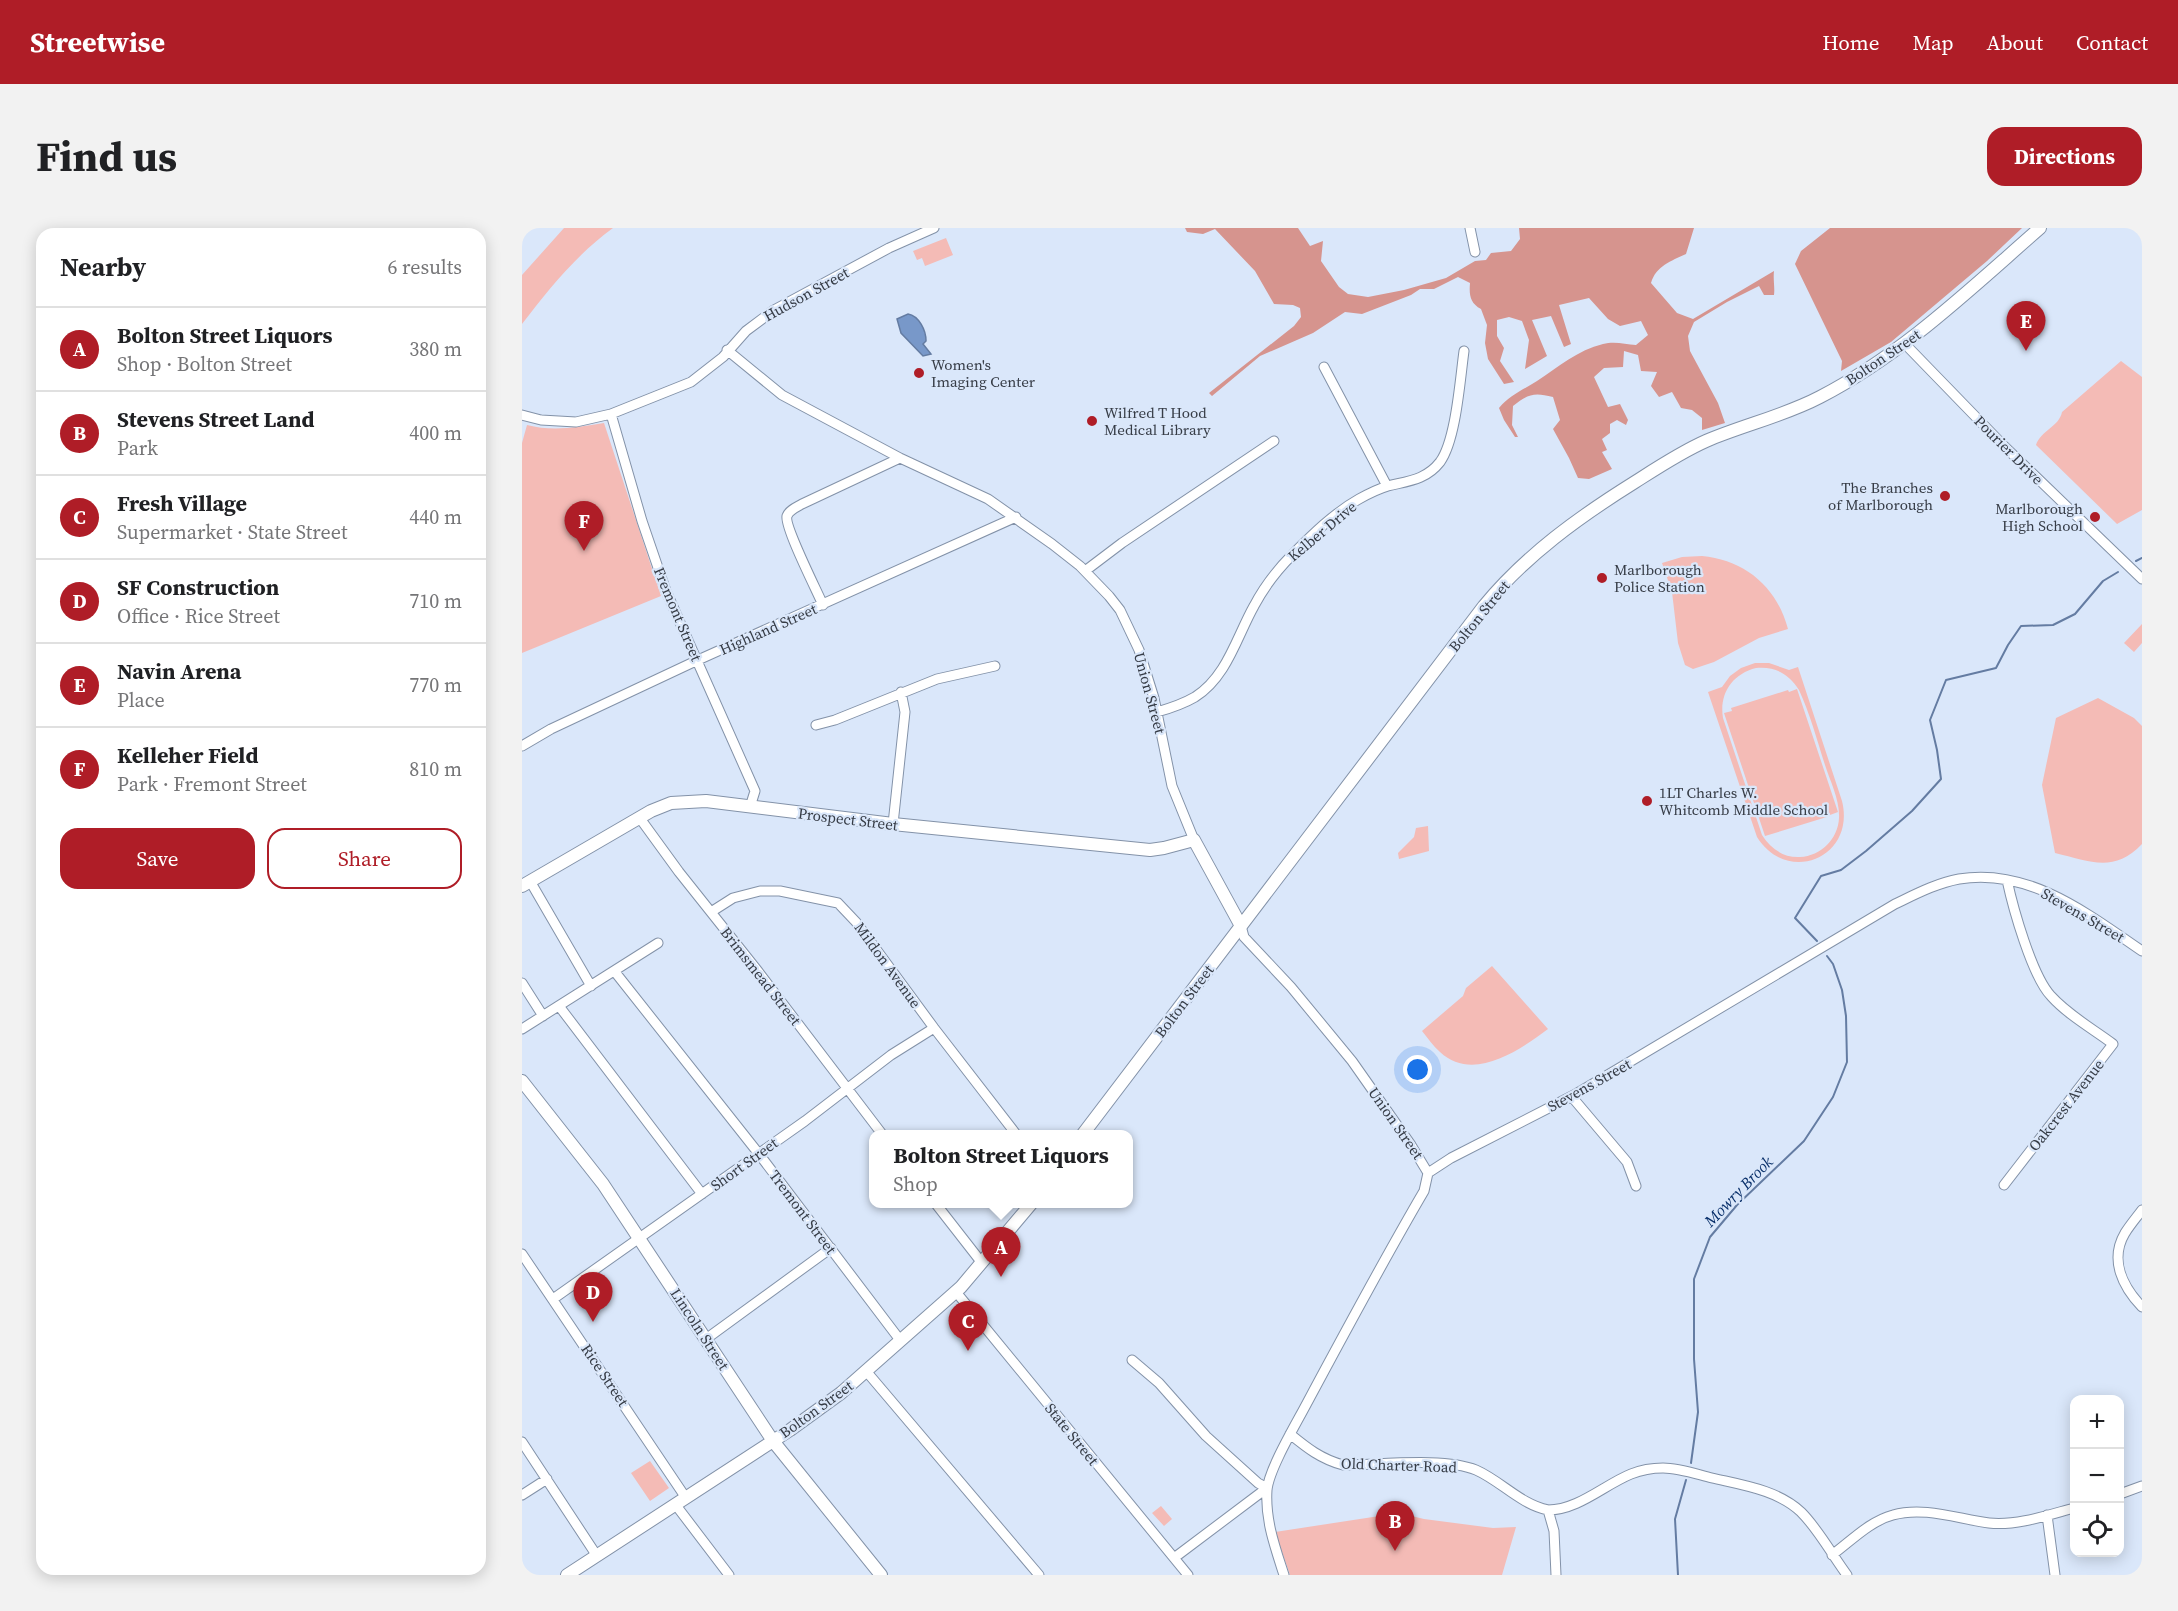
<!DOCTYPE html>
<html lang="en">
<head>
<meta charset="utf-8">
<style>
	body { margin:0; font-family:"Source Serif 4",serif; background:#f2f2f2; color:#202124 }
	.controls { position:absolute; right:18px; bottom:18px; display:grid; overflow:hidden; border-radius:12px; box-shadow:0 3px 15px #0003 }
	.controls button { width:54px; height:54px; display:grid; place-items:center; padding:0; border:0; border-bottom:2px solid #e0e0e0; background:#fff; color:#202124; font:30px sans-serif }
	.you { position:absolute; left:896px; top:842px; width:21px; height:21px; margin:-15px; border:4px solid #fff; border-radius:50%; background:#1a73e8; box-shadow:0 0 0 9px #1a73e833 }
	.badge { display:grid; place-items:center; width:39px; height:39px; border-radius:50%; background:#af1d27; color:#fff; font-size:20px; font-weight:700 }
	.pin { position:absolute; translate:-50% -50px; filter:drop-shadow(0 2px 3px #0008) }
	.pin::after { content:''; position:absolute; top:32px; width:21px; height:18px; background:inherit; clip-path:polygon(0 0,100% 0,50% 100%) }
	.popup { position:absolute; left:347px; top:902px; width:264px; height:78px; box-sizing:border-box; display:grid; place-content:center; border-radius:12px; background:#fff; filter:drop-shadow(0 2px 4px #0005); font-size:20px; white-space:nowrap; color:#757577 }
	.popup b { font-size:22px; color:#202124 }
	.popup::after { content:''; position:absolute; left:50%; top:100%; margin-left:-12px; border:12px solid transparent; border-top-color:#fff }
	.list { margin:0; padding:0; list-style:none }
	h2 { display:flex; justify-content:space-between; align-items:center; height:78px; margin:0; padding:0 24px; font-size:26px }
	h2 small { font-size:20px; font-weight:400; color:#757577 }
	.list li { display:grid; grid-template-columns:39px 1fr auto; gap:18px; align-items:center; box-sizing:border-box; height:84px; padding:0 24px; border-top:2px solid #e0e0e0 }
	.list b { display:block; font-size:22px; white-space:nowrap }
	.list p { margin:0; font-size:20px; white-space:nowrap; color:#757577 }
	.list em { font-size:20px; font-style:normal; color:#757577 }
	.actions { display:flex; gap:12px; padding:18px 24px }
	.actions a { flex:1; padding:14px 0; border:2px solid #af1d27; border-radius:18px; text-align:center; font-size:21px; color:#af1d27 }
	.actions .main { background:#af1d27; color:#fff }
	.icon { flex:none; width:33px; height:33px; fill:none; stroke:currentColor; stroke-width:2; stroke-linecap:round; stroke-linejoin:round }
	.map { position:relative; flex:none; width:1620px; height:1347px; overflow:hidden; border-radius:18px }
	header { display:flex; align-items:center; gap:36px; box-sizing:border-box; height:84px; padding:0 30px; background:#af1d27; color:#fff }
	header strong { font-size:28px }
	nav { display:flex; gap:33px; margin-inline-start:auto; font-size:21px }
	.intro { display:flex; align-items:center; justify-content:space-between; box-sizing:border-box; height:144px; padding:0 36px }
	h1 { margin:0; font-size:42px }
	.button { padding:15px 27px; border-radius:18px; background:#af1d27; color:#fff; font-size:21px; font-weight:700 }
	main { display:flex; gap:36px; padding:0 36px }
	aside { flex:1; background:#fff; border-radius:18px; box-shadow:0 3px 15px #0003 }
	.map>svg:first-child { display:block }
</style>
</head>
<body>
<header>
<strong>Streetwise</strong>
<nav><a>Home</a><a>Map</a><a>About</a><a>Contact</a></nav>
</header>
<div class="intro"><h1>Find us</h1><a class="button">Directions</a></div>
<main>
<aside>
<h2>Nearby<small>6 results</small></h2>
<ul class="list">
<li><span class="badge">A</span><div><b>Bolton Street Liquors</b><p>Shop · Bolton Street</p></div><em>380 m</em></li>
<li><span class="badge">B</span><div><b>Stevens Street Land</b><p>Park</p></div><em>400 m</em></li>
<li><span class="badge">C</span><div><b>Fresh Village</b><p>Supermarket · State Street</p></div><em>440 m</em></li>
<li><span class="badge">D</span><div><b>SF Construction</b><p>Office · Rice Street</p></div><em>710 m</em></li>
<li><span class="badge">E</span><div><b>Navin Arena</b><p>Place</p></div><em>770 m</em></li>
<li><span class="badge">F</span><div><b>Kelleher Field</b><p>Park · Fremont Street</p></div><em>810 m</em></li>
</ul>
<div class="actions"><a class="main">Save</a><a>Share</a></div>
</aside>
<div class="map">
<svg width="1620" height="1347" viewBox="0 0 1620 1347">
	<rect width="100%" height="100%" fill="#dae7fa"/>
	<path fill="#f4bbb6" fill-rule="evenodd" d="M42 0H91C55 26 27 61 0 96V47Z
		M424 10 431 27 403 38 400 30 395 32 391 23Z
		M1599 133 1620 149V282L1595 296 1514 217C1519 202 1537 199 1540 184Z
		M82 195 139 368 0 425V215L5 197C31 204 56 199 82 195Z
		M1180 328C1223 332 1255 359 1266 401L1237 410 1192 434 1171 441 1163 437 1156 415 1150 364 1140 335 1160 329Z
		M1620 396V415L1612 424 1602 415Z
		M1233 435H1247L1267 442 1276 439 1320 573C1334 629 1266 658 1235 609L1186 464 1200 459 1208 448 1219 440ZM1234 440C1253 438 1267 446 1277 462 1288 486 1295 512 1303 537 1308 553 1318 572 1317 590 1316 611 1299 628 1278 629 1262 630 1249 621 1240 607L1201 490C1197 466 1210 446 1234 440Z
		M1275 461 1316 584 1308 587V588L1243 608 1202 485 1210 483 1209 480 1266 462 1267 464Z
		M1576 470 1612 490 1620 498V616C1591 646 1568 633 1533 625L1520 557 1534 490Z
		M906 598 907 623 877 631 876 625 892 609 894 600Z
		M970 738 1026 801C998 822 951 855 918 824 911 818 906 810 900 803L941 768 944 760Z
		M128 1233 147 1260 128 1273 109 1245Z
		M639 1278 650 1291 642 1298 630 1285Z
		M877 1285 902 1291 971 1300 994 1299 980 1347H768L753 1304Z"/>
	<path fill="#d6948e" d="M663 0H776L788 18 801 13 799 33 817 59 826 66 846 69 882 62 924 50 953 33 964 32 969 25 989 23 998 11 997 0H1172L1164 26C1149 33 1134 38 1129 55L1155 85 1171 91 1252 43C1251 52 1253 59 1252 67H1242L1237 58 1205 74 1172 94 1166 108 1168 123 1196 175 1203 195 1180 202V190L1170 182 1159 180 1150 164 1137 169 1129 158 1135 144 1119 143 1116 127 1102 123 1101 139 1082 140 1072 149 1086 179 1098 176 1106 192 1104 197 1095 192 1088 196V205L1080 211 1085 222 1080 224 1090 241 1067 251 1056 250 1047 230 1031 201 1038 192 1031 169C1012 164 1006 166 991 178L990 197 996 209H993L982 192 977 180C988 167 1001 162 1015 153 1036 139 1056 122 1081 116 1092 113 1103 116 1114 117L1126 107 1119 93 1098 98 1086 91 1067 70 1037 77 1049 116 1042 119 1029 88 1010 92 1025 128 1003 141 1007 112 1000 93 987 89 975 92V108L982 120 978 133 992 154 982 156 966 131 963 115 965 97 959 81C948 75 947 67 948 55L936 49 912 61H898L889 67 840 86 823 84 791 105 738 128 690 168 687 165 772 98 779 89 778 80 771 77 752 76 733 43 693 1 681 6 665 4Z
		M1308 0H1500L1465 33 1369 114 1319 143 1320 133 1273 36 1279 23Z"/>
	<path fill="#7898c9" stroke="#647ca2" stroke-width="1.5" d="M386 86C397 88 404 102 404 113L401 116 409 126 401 128 379 105 375 91Z"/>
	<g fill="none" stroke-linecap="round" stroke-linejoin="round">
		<path stroke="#647ca2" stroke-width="2" d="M1614 333 1620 330
			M1295 713 1273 690 1299 648 1319 642 1344 623 1390 583 1419 551 1415 522 1408 492 1424 452 1474 440 1486 417 1499 398 1531 397 1553 386 1581 353 1596 344
			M1169 1235 1176 1184 1172 1131V1051L1188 1009 1215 977 1282 913 1311 869 1325 834 1324 788 1320 762 1311 736 1305 728
			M1156 1347 1153 1291 1164 1252"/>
		<defs>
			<path id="minor" d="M948 0 953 24
				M1383 116 1482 218 1620 351
				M205 122 260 167 378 230 466 271 530 316 558 338 587 368 598 382 617 422 632 470 650 558 672 612
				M802 139 865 258
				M89 186 120 293 144 363 233 563 228 579
				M0 187 19 192 54 194 89 186 169 154 201 129 224 103 252 82 367 20 412 0
				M563 343 600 315 752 213
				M301 377C295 363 262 298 265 288 267 282 275 279 280 276L378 230
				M635 484C649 480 661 476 673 469 705 449 715 408 732 378 742 359 755 342 770 327 790 307 812 285 837 271 846 266 856 261 866 258 886 253 904 252 918 234 934 212 938 152 942 123
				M294 497 313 492 415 451 473 438
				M0 518 29 501 176 432 494 289
				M117 589 157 644 235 742 360 906
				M371 596 383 484 379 464
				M8 653 69 758
				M189 684 211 670 238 663H258L316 675 334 694 412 800 494 906
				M719 698 722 709 769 759 830 833 889 917 906 945
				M93 744 237 926 378 1112
				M0 755 21 788
				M37 778 180 966
				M0 801 136 715
				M1050 869 1105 934 1114 958
				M1482 957 1591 816C1571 801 1546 787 1529 768 1510 748 1491 680 1485 652
				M414 976 460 1035
				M1620 982C1614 990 1608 997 1603 1005 1587 1032 1601 1059 1620 1079
				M0 1026 164 1270
				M434 1064 666 1347
				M31 1071 283 893 369 827 412 800
				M184 1111 309 1020
				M610 1132 637 1155 684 1208 736 1255 745 1260 652 1330
				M344 1143 517 1347
				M768 1206C785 1220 799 1231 821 1237 856 1237 923 1229 954 1242 979 1253 998 1276 1026 1282L1032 1303 1034 1347
				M0 1214 75 1328
				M1598 1266 1620 1258
				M0 1267 25 1251
				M153 1276 207 1347
				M1026 1282C1056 1282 1082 1257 1109 1246 1119 1242 1130 1240 1141 1240 1157 1240 1174 1246 1190 1250 1220 1257 1256 1262 1279 1284 1297 1302 1310 1327 1325 1347
				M1525 1287 1533 1347
				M1310 1327C1329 1313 1348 1293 1371 1287 1402 1278 1436 1291 1467 1295 1495 1298 1526 1287 1552 1280
				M762 1347C753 1319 743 1292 745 1262 747 1241 774 1196 785 1175 823 1104 861 1033 902 963L906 945 929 930 1052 867 1373 676C1394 666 1415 655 1437 651 1506 639 1566 686 1620 723"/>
			<path id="major" d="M0 658 129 583 149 575 184 573 371 596 628 622 642 620 672 612 719 698
				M0 853 81 956 251 1213 359 1347
				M561 906 962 378C1004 327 1057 289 1113 254 1135 240 1159 224 1184 213 1221 197 1262 188 1298 169 1381 126 1448 61 1518 0
				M45 1347 268 1202 319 1165 439 1059 509 976"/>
		</defs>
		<use href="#minor" stroke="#8392a8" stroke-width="11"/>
		<use href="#major" stroke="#8392a8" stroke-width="14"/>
		<use href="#minor" stroke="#fff" stroke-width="9"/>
		<use href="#major" stroke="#fff" stroke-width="12"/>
	</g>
	<g fill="#af1d27" stroke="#dae7fa" stroke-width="2">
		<circle cx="397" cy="145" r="6"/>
		<circle cx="570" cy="193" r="6"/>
		<circle cx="1423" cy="268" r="6"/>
		<circle cx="1573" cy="289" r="6"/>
		<circle cx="1080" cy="350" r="6"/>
		<circle cx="1125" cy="573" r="6"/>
	</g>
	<g text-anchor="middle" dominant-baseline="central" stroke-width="4.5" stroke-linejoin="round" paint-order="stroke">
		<g font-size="15" fill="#363c46" stroke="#dae7fa">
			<text transform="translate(284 66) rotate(-29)">Hudson Street</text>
			<text transform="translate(1361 129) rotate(-34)">Bolton Street</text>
			<text transform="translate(1487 222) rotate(45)">Pourier Drive</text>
			<text transform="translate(800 303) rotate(-40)">Kelber Drive</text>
			<text transform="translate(156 386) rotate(67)">Fremont Street</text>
			<text transform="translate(957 388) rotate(-51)">Bolton Street</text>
			<text transform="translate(246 401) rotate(-24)">Highland Street</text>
			<text transform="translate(628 465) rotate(75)">Union Street</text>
			<text transform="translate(326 591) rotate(7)">Prospect Street</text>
			<text transform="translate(1561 687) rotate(30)">Stevens Street</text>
			<text transform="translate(366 737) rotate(54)">Mildon Avenue</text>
			<text transform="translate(239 748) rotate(52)">Brimsmead Street</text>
			<text transform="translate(662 773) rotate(-53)">Bolton Street</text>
			<text transform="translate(1067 857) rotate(-29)">Stevens Street</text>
			<text transform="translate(1544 877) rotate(-52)">Oakcrest Avenue</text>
			<text transform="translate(874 895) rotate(55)">Union Street</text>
			<text transform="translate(222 936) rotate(-36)">Short Street</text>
			<text transform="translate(281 984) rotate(53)">Tremont Street</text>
			<text transform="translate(178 1101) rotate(57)">Lincoln Street</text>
			<text transform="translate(83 1147) rotate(56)">Rice Street</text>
			<text transform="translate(294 1181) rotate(-36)">Bolton Street</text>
			<text transform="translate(550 1206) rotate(51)">State Street</text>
			<text transform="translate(877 1237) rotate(2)">Old Charter Road</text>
		</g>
		<g font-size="15" fill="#363c46" stroke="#dae7fa" text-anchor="start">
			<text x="409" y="136">Women's<tspan x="409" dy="17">Imaging Center</tspan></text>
			<text x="582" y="184">Wilfred T Hood<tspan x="582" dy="17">Medical Library</tspan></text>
			<text x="1411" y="259" text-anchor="end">The Branches<tspan x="1411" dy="17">of Marlborough</tspan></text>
			<text x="1561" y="280" text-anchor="end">Marlborough<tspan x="1561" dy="17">High School</tspan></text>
			<text x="1092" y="341">Marlborough<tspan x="1092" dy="17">Police Station</tspan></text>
			<text x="1137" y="564">1LT Charles W.<tspan x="1137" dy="17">Whitcomb Middle School</tspan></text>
		</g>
		<g font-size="16" font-style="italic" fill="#072e69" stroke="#dae7fa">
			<text transform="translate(1216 963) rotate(-46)">Mowry Brook</text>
		</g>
	</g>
</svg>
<div class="controls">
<button>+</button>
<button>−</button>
<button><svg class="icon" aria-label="locate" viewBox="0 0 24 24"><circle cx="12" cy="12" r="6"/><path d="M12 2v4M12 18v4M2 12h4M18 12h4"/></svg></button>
</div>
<div class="you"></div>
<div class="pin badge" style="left:479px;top:1049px">A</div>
<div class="popup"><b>Bolton Street Liquors</b>Shop</div>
<div class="pin badge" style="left:873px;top:1323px">B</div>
<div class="pin badge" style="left:446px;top:1123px">C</div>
<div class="pin badge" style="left:71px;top:1094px">D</div>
<div class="pin badge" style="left:1504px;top:123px">E</div>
<div class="pin badge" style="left:62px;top:323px">F</div>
</div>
</main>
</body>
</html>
